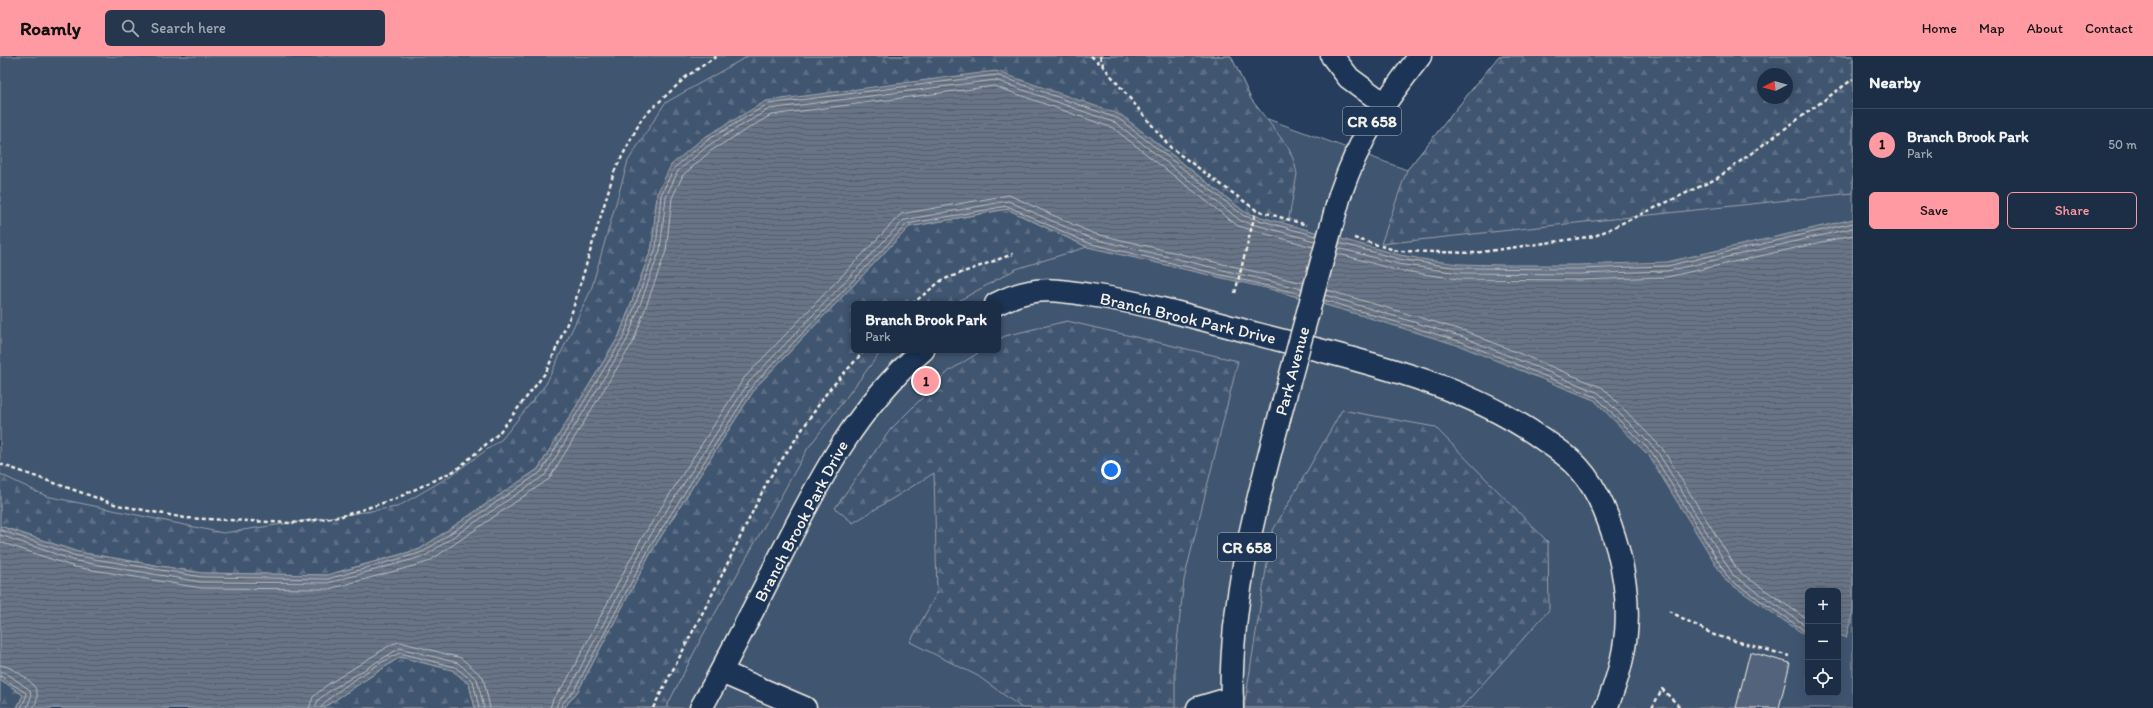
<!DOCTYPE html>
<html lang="en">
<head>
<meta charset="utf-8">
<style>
	body { margin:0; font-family:Itim,sans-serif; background:#25364d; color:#f1f3f6 }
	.controls { position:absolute; right:12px; bottom:12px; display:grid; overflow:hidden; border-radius:6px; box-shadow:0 4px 16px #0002 }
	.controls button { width:36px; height:36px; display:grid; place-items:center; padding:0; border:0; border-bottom:1px solid #3a4a5f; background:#1c2e46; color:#f1f3f6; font:20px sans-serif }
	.compass { position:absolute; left:1757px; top:12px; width:36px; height:36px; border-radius:50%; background:#1c2e46; box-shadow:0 4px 16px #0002; rotate:264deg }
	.you { position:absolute; left:1111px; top:414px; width:14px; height:14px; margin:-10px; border:3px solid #fff; border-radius:50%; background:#1a73e8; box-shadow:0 0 0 6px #1a73e833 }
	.badge { display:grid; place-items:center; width:26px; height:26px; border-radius:50%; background:#ff9aa2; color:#111; font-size:13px; font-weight:700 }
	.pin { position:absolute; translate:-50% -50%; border:2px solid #fff; box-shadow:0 1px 4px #0006 }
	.popup { position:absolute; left:851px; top:245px; width:150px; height:52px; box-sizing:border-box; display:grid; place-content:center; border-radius:6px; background:#1c2e46; filter:drop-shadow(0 1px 3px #0005); font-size:13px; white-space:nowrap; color:#a0a8b3 }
	.popup b { font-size:15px; color:#f1f3f6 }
	.popup::after { content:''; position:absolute; left:50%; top:100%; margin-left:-8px; border:8px solid transparent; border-top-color:#1c2e46 }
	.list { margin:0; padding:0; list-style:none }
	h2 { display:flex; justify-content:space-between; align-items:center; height:52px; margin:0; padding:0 16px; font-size:17px }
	h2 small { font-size:13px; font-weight:400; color:#a0a8b3 }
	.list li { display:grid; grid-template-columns:26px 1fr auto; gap:12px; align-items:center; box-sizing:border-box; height:72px; padding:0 16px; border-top:1px solid #3a4a5f }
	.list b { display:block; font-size:15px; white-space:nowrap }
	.list p { margin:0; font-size:13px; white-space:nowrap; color:#a0a8b3 }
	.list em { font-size:13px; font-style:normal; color:#a0a8b3 }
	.actions { display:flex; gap:8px; padding:12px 16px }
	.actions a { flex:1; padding:9px 0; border:1px solid #ff9aa2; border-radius:6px; text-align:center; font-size:14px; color:#ff9aa2 }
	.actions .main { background:#ff9aa2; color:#111 }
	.icon { flex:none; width:22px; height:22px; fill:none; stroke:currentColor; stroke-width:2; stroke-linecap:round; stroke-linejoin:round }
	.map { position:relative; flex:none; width:1853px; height:652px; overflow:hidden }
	header { display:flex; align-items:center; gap:24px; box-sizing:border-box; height:56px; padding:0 20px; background:#ff9aa2; color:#111 }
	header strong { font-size:19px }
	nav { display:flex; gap:22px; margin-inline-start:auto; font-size:14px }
	.search { width:280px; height:36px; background:#25364d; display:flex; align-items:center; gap:10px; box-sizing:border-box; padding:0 14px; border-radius:6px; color:#a0a8b3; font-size:15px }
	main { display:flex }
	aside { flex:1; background:#1c2e46 }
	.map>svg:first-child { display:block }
</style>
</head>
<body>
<header>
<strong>Roamly</strong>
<div class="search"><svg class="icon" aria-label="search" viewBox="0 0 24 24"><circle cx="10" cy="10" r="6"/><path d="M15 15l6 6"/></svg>Search here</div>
<nav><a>Home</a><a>Map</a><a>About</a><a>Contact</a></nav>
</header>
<main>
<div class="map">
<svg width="1853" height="652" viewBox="0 0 1853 652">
	<defs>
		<pattern id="forest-firs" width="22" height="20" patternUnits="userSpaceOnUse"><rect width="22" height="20" fill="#40546f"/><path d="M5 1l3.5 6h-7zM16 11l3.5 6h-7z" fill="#5c6d84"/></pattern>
		<pattern id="water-rules" width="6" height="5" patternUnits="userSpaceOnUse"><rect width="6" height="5" fill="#677588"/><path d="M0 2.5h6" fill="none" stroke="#585e67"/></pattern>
	</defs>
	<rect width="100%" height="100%" fill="#263d5d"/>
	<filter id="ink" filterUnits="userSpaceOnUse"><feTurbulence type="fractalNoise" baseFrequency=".025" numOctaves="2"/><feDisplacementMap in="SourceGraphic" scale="8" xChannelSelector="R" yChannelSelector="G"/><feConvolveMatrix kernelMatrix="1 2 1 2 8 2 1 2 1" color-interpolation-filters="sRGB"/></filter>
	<g filter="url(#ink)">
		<path fill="#40546f" stroke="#9aa2ac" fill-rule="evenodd" d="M0 0H1231L1251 43 1265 62 1407 114 1499 0H1853V652H0ZM1763 18H1787V42H1763ZM854 248H998V294H854ZM1808 535H1838V637H1808Z"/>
		<path fill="url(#forest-firs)" stroke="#9aa2ac" fill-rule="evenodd" d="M748 0H1231L1251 43 1288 91 1294 105 1297 118 1289 162 1281 167 1246 157 1121 59 657 138 652 191 619 280 538 413 420 493 327 519 202 517 78 496 0 470V418L46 440 223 477 397 451 447 422 502 383 546 328 591 234 628 105 665 47Z
			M1499 0H1853V137L1381 188 1407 114ZM1763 18H1787V42H1763Z
			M1007 153 1087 191 1016 213 953 248H854V294H882L808 392 703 579 666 652H564L578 635 653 493 756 331 909 171Z
			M1067 265 1238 305 1184 524 1175 604V652H1022L978 620 910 586 937 537 934 417 853 467 835 452 890 374 949 315 983 294H998V284L1005 280Z
			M1342 354 1435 371 1548 486 1549 554 1461 652H1244L1272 476Z
			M400 601 452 614 469 628 475 652H323Z
			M0 623 23 639 17 652H0Z"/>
		<path fill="url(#water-rules)" stroke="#9fa7ae" d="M996 15 1121 59 1246 157 1400 199 1428 204 1459 208 1502 209H1578L1667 206 1853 163V555L1846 582 1838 579V535H1808V581L1726 525 1649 400 1594 344 1460 290 1360 259 1266 232 1087 191 1007 153 909 171 756 331 653 493 578 635 564 652H475L469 628 452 614 400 601 323 652H17L23 639 0 623V470L78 496 202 517 327 519 420 493 538 413 619 280 652 191 657 138 671 109 703 82 766 45Z"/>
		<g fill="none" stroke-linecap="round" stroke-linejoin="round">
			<path stroke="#bcbfc2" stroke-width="1" d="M1339 187 1399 203 1458 212 1578 213 1667 210 1853 167
				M1338 192 1398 208 1458 217 1578 218 1667 215 1853 172
				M1336 197 1396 214 1458 223 1578 224 1667 221 1853 179
				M1327 234 1465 275 1603 332 1662 392 1738 515 1808 564
				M1325 239 1463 281 1599 337 1657 395 1733 519 1808 571
				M1324 244 1462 286 1596 341 1653 398 1729 523 1808 577
				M0 474 77 500 202 521 328 523 423 496 541 416 623 282 656 192 661 139 674 112 706 85 768 48 996 19 1119 63 1244 160 1316 180
				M0 479 76 505 201 526 328 527 425 500 545 419 627 284 660 194 666 141 678 115 709 89 769 53 995 24 1116 67 1241 165 1315 185
				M0 486 75 511 201 532 329 533 428 506 549 423 633 286 666 195 672 142 683 119 712 94 771 59 994 30 1113 72 1238 170 1313 191
				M0 609C11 610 35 625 37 637 38 642 36 647 33 652
				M0 615 6 617 30 634 31 641 27 652
				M0 620 26 637V641L21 652
				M309 652 313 641 327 629 392 588 400 586 461 602 483 621 490 652
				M315 652 318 644 331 634 400 592 458 607 477 623 484 652
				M321 652C322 643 389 600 400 597L455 611 473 625 479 652
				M550 652 553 643 566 626 640 485 744 322 901 158 1009 139 1092 177 1303 227
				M556 652 558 646 571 630 645 488 749 326 904 164 1008 145 1090 182 1302 233
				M561 652 562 648 575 633 650 491 753 329 907 168 1007 150 1088 187 1301 238"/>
		</g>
		<path fill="#52647b" stroke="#f4f1e8" d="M1750 596 1790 607 1779 652H1736Z"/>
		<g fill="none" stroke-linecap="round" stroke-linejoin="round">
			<defs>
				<path id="street" d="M996 248C1006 243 1017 238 1029 236 1049 232 1070 236 1090 239 1147 247 1201 263 1257 278 1355 304 1460 324 1544 384 1556 392 1568 400 1578 411 1599 434 1610 465 1618 494 1633 552 1629 597 1606 652
					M721 616 805 652
					M701 652C729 602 755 550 781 499 820 422 857 351 923 294
					M1198 652 1232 642"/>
				<path id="secondary" d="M1332 0 1349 22 1383 47"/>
				<path id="primary" d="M1340 139C1360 80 1382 49 1420 0
					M1232 652C1228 546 1257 445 1284 344"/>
			</defs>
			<use href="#street" stroke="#f4f1e8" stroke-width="25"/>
			<use href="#secondary" stroke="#f4f1e8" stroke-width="25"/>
			<use href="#primary" stroke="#f4f1e8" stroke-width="25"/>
			<path stroke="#f4f1e8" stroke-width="2.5" stroke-dasharray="4 3" stroke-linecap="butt" d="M1091 0 1103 10 1171 92 1256 154 1307 169
				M1100 0 1103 9
				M1354 182 1398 195 1474 197 1595 180 1716 123 1853 23
				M1235 237 1256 154
				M912 248 942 224 1013 198
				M0 408 117 449 185 462 292 467 339 461 395 443 456 414 498 378 546 316 572 256 614 116 642 62 687 20 717 0
				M1669 555 1714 579 1789 600
				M653 652 717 529 768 424 828 335 865 294
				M1652 652 1662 633 1681 652"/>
			<use href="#street" stroke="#1d3557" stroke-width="22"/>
			<use href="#secondary" stroke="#1d3557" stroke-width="22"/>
			<use href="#primary" stroke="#1d3557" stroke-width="22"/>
			<defs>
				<path id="primary-bridge" d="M1284 344 1340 139"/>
			</defs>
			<use href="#primary-bridge" stroke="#f4f1e8" stroke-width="25" stroke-linecap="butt"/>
			<use href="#primary-bridge" stroke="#1d3557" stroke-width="22"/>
		</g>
	</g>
	<g text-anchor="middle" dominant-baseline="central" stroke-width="3" stroke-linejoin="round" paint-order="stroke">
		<g fill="#1d3557" stroke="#b4b9bc" stroke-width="1">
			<rect x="1343" y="51" width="58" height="28" rx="3"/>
			<rect x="1218" y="477" width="58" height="28" rx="3"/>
		</g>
		<g font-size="16" font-weight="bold" fill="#f4f1e8">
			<text x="1372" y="65">CR 658</text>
			<text x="1247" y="491">CR 658</text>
		</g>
		<g font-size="17" fill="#f4f1e8" stroke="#1d3557">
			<text transform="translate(1188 262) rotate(13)">Branch Brook Park Drive</text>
			<text transform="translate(1292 315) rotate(-75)">Park Avenue</text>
			<text transform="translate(801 465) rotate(-62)">Branch Brook Park Drive</text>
		</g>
	</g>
</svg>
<div class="controls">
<button>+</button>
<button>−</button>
<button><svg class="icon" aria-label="locate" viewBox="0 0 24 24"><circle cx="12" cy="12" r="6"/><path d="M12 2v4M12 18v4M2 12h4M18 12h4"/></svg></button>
</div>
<svg class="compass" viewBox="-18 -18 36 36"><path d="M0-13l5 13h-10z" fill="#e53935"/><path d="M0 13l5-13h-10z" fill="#a0a8b3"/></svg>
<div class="you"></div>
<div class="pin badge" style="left:926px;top:325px">1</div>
<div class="popup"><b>Branch Brook Park</b>Park</div>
</div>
<aside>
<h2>Nearby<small></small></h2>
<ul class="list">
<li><span class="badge">1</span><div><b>Branch Brook Park</b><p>Park</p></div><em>50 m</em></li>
</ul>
<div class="actions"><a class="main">Save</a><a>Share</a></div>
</aside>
</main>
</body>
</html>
